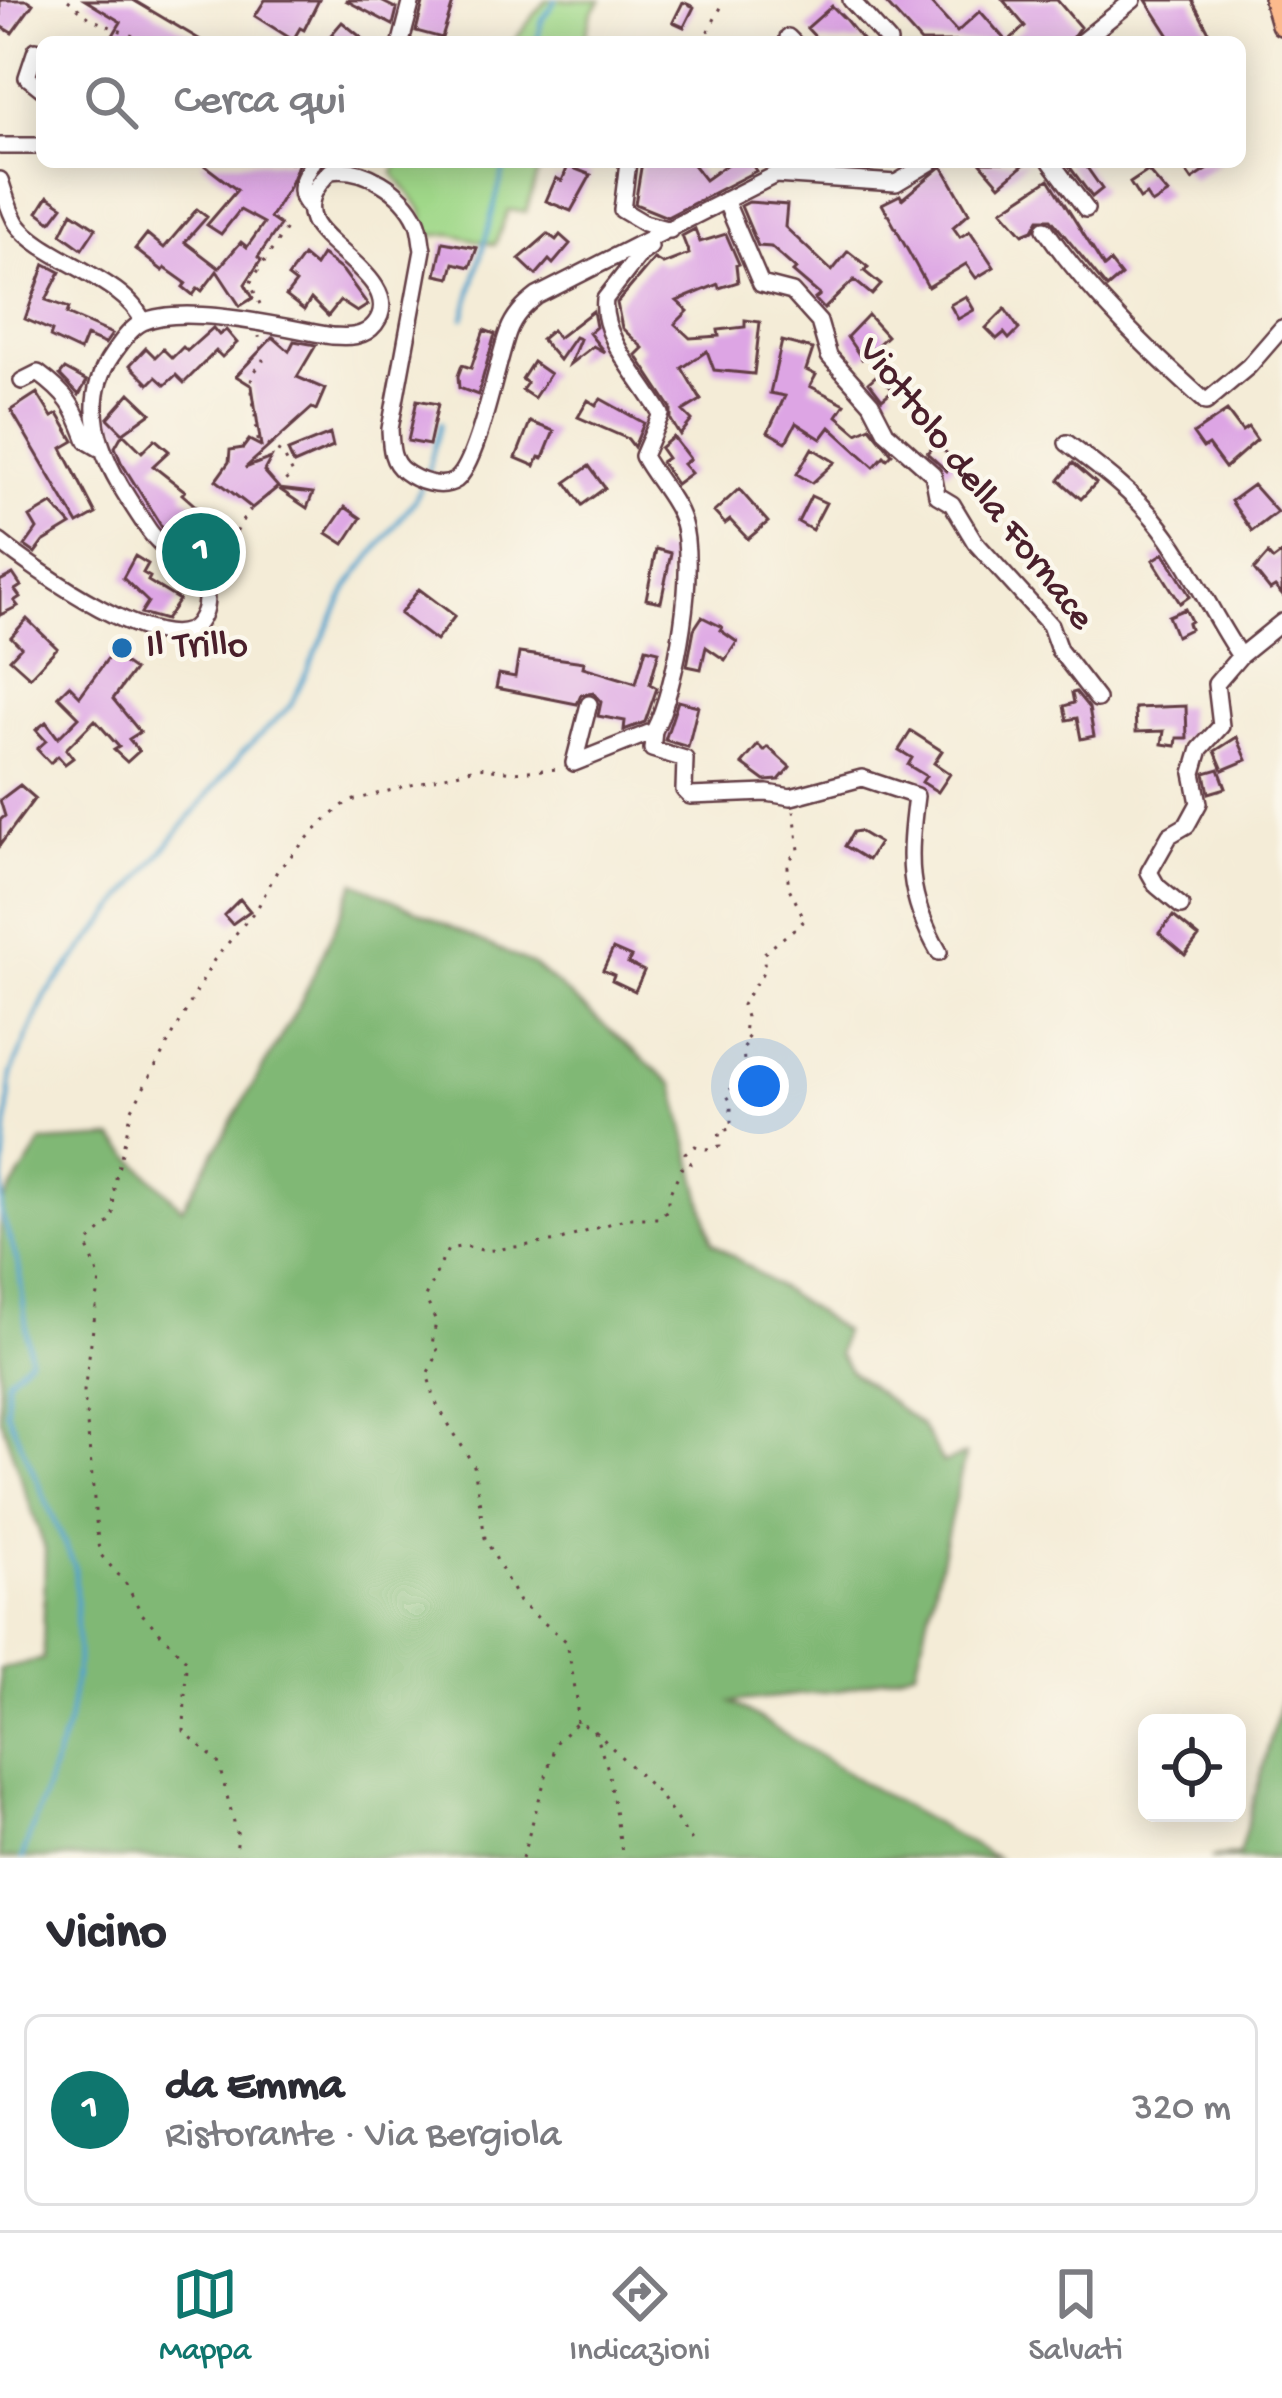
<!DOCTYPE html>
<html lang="it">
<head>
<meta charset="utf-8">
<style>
	body { margin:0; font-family:"Gochi Hand",sans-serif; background:#f2f2f3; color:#2b2b33 }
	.controls { position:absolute; right:36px; bottom:36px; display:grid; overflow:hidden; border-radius:18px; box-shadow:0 6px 30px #0003 }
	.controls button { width:108px; height:108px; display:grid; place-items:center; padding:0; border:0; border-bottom:3px solid #e1e1e2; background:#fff; color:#2b2b33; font:60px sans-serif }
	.you { position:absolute; left:759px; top:1086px; width:42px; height:42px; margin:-30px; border:9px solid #fff; border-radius:50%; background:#1a73e8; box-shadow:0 0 0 18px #1a73e833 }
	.badge { display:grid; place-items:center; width:78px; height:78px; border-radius:50%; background:#0f766e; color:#fff; font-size:39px; font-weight:700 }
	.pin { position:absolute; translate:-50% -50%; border:6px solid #fff; box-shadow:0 3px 12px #0006 }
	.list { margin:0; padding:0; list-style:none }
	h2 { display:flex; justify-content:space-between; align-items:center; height:156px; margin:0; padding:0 48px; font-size:51px }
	h2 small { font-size:39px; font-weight:400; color:#7c7c81 }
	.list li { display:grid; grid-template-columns:78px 1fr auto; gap:36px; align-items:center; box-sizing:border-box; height:192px; margin:0 24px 24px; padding:0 24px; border:3px solid #e1e1e2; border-radius:18px }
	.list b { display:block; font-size:45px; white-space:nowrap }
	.list p { margin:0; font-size:39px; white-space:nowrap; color:#7c7c81 }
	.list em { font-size:39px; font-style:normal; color:#7c7c81 }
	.icon { flex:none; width:66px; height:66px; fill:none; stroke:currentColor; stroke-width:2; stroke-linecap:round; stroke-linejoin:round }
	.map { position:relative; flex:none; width:1282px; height:1858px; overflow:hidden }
	.search { position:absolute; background:#fff; box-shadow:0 6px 30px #0003; left:36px; right:36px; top:36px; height:132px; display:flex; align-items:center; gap:30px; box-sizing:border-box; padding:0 42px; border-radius:18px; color:#7c7c81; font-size:45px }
	.sheet { height:372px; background:#fff }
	nav { display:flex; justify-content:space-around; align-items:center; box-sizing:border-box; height:168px; border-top:3px solid #e1e1e2; background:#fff; font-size:33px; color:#7c7c81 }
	nav a { display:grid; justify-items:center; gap:6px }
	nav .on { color:#0f766e }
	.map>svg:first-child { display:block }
</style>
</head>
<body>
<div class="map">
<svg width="1282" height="1858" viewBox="0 0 1282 1858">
	<rect width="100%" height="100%" fill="#fbf7ec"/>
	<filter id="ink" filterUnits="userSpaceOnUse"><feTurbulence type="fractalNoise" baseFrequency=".00833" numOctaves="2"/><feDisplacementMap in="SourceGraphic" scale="24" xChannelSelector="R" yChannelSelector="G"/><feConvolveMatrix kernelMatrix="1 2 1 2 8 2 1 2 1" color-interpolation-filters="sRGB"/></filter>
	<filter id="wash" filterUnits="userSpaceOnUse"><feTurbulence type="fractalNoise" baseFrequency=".004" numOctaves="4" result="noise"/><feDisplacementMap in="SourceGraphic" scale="48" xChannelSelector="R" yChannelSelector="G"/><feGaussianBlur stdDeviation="2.7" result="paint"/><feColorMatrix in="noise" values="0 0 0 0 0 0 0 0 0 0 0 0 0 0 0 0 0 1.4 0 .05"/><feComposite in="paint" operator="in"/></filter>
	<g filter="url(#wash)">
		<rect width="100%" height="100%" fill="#f4ecd7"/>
		<path fill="#a0d889" stroke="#757c5a" stroke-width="3" d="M546 0H601L592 12 584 42H513Z
			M400 162H541L526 212 508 210 495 245 451 234 427 236 422 210 393 173Z"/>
		<path fill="#80b875" stroke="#656c50" stroke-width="3" d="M355 882 535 966 674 1085 712 1242 843 1331 838 1354 851 1372 921 1425 943 1463 965 1455 916 1669 841 1690 732 1702 870 1787 996 1858H0V1669L43 1659 45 1549 0 1417V1207L42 1142 113 1138 182 1208 302 1000Z
			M1282 1697V1858H1210L1239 1854Z"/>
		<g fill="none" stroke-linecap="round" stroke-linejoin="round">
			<path stroke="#52a3cc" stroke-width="4.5" d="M537 42 542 20 556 0
				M464 318 506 162
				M426 477 441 423
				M22 1858 68 1723 78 1661 75 1567 7 1412V1379L30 1358 19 1267 1 1212 11 1074 46 995 241 754 290 706 349 585 414 501 421 487"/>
		</g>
		<g id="blocks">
			<path fill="#dda5e4" d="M0 0H27L33 4 12 33 0 26Z
				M85 0H133L204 42H109L121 22Z
				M265 0H319L304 30 300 28 293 40 255 16Z
				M345 0H379L397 9 393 25Z
				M424 0H454L442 38 416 31Z
				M883 0H928L957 32 980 11 1007 42 1025 26 1003 0H1057L1080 27 1069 42H921Z
				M1146 0H1192L1211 36 1200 42H1173Z
				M683 2 694 7 684 27 673 22Z
				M832 6 846 20 864 42H820L807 28Z
				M342 22 367 42H338L330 36Z
				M200 162H299L289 187 270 218 280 225 258 257 261 260 245 284 253 298 240 306 217 271 202 291 198 288 193 295 183 287 186 283 165 268 163 271 135 249 147 234 164 248 197 209 207 217 185 242 219 268 241 242 247 247 264 223 240 210 221 234 207 225 237 190Z
				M642 162H691L705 180 730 162H751L756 171 667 217 635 204Z
				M980 162H1027L1000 185Z
				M1066 162H1083L1102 189 1092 197Z
				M1180 162H1219L1192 180Z
				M568 166 591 175 571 211 546 201 556 178 562 181Z
				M942 166 969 213 953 227 960 237 970 231 994 267 976 278 966 264 928 287 882 204 900 195 902 199Z
				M1148 171 1168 194 1152 204 1146 195 1140 199 1130 183Z
				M1049 179 1104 267 1110 262 1121 276 1107 288 1051 219H1039L1033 230 1023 234 1002 210Z
				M48 196 63 206 51 222 38 212Z
				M749 202 787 205 785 227 832 271 848 251 868 267 864 271 881 285 872 295 854 280 824 309 815 299 820 295 793 272 796 269 771 247 758 246 741 206Z
				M72 212 96 228 82 249 61 234Z
				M695 229 700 242 726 234 739 264 736 265 738 282 719 288 718 284 677 301 688 311 675 324 690 338 719 336 718 330 745 327V320L760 322 754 374 714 370 707 351 682 368 701 400 683 411 692 420 680 435 671 420V408L636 355 643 348 622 328 617 303 654 259 663 264 689 254 682 236Z
				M548 234 556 240 560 235 570 244 553 264 549 260 536 275 519 259Z
				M443 242 477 248 470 267 454 263 450 278 436 275Z
				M322 255 343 271 368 305 357 312 340 301 328 316 311 299 304 310 286 296 296 283 288 277 303 256 315 266Z
				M45 264 60 272 46 300 69 308 67 314 112 334 105 344 86 336 80 351 50 337 52 331 25 319Z
				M966 296 974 310 958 319 950 305Z
				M1005 309 1019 329 1009 339 1004 333 997 339 986 328Z
				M593 311 596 327 589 333 604 352 593 346 570 364 580 339 575 337 559 360 541 339 552 330 558 338Z
				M868 315 887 336 862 359 847 337Z
				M213 328 219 335 226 330 237 343 222 357 216 351 184 383 176 375 165 385 156 377 149 384 130 365 146 348 155 357 163 349 172 358 183 347 187 351Z
				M484 330 495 334 478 395 459 388 458 376 462 365 471 368Z
				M273 337 289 351 294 341 316 345 297 377 325 389 316 410 312 408 245 468 271 458 264 471 278 487 252 508 216 480 229 462 230 450 243 448 249 440 261 446 252 386 236 376Z
				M782 341 813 349 806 370 816 375 810 386 845 404 837 416 857 433 870 427 892 454 887 459 884 456 874 467 830 427 821 439 796 423 786 442 768 432 785 396 770 393Z
				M533 362 550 374 534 398 522 390 527 383 522 379Z
				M65 369 87 381 79 395 60 375Z
				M878 374 893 390 882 399 869 382Z
				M37 393 52 417 58 414 74 441 62 448 96 514 78 524 11 410Z
				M130 393 151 413 123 433 142 452 155 439 169 451 153 466 185 491 182 494 199 509 196 512 229 542 202 564 163 529 121 462 115 447 123 433 108 418Z
				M601 399 644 423 634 447 628 439 578 417 588 400 596 405Z
				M417 400 438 404 429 445 408 441Z
				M1227 411 1242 431 1248 427 1257 440 1225 468 1208 445 1203 448 1193 434Z
				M530 422 554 431 543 458 539 457 535 466 516 458Z
				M330 434 333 447 294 464 288 451Z
				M673 437 690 459 683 464 691 473 676 484 661 462 667 458 660 448Z
				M936 443 956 462 947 471 927 453Z
				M812 448 835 462 812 483 797 474Z
				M1073 463 1096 483 1081 499 1059 480Z
				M589 466 605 488 582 505 566 482Z
				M1253 485 1277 512 1252 531 1231 501Z
				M279 489 313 493 307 508Z
				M739 489 768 522 748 539 730 520 725 524 714 512Z
				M811 496 826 503 812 530 798 522Z
				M52 504 71 525 43 542 35 553 25 546 37 529 30 517Z
				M345 507 361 518 344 544 327 533Z
				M656 549 671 553 661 602 646 599Z
				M1164 553 1190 596 1180 603 1153 560Z
				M1282 553V595L1275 587 1270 590 1254 570 1268 554 1273 560Z
				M135 556 148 564 143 573 150 577 148 581 179 600 165 620 141 613 148 602 123 578Z
				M13 574 21 586 15 590 20 597 14 601 18 606 0 615V581Z
				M419 589 455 616 436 641 400 614Z
				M1185 609 1191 621 1188 623 1190 629 1176 636 1168 616Z
				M702 617 722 627 720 630 737 642 725 660 706 647 701 669 687 666 694 629Z
				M27 619 57 648 30 677 10 659 21 647 11 637Z
				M646 648 659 651 650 684 657 688 645 722 624 730 625 721 598 716 601 702 593 693 581 695 577 704 496 688 499 674 515 677 519 653 584 662 583 667 636 683Z
				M111 654 134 670 113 699 140 732 129 739 139 751 127 762 114 750 119 747 95 720 66 749 73 758 65 764 58 756 50 763 37 749 46 741 36 730 46 722 58 738 79 717 58 696 69 685 80 696Z
				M1076 692 1089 708 1094 736 1081 739 1077 718 1067 720 1064 706 1074 703 1072 693Z
				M678 701 698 706 688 747 665 740Z
				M1186 706 1187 738H1177L1176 746 1162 744 1164 731 1136 732 1135 708Z
				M911 731 942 751 934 763 950 774 938 792 922 782 926 776 908 765 912 758 899 750Z
				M1237 737 1247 760 1223 770 1215 751Z
				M758 745 764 751 768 747 790 767 779 780 765 781 742 764Z
				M1219 769 1226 788 1209 793 1205 773Z
				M20 785 35 798 0 845V820L5 816 0 800Z
				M859 831 879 843 868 860 845 846 853 832Z
				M240 899 250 911 232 924 224 915Z
				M1173 916 1199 937 1185 955 1159 933Z
				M613 949 631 957 628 963 644 971 635 991 612 980 614 975 603 970Z"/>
		</g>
	</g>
	<g filter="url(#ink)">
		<use href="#blocks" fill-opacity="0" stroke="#643e45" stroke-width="3"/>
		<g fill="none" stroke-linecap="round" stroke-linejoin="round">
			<defs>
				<path id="minor" d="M851 0 889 42
					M788 37 793 42
					M401 42 412 0
					M1081 42 1133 0
					M36 50 27 77 42 89
					M0 146H42
					M628 162 622 210 644 223 670 230
					M1051 162 1086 209
					M0 180C5 194 9 212 17 224 42 259 126 279 143 322
					M725 200 761 284 792 292 819 322 829 356 871 403 886 432 933 474 937 495 952 504 975 542 1050 625 1059 650 1097 699
					M309 207C294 192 303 179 313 162
					M1045 229C1089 293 1149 351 1206 402L1249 366 1282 328
					M22 381 38 373C68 395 74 406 87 441L99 448
					M1067 443C1098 467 1129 489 1154 519 1189 561 1210 612 1240 656
					M0 542C30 566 169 666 198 623 205 613 208 600 204 588 194 564 162 551 148 529 114 478 70 415 112 355 120 344 130 328 143 322 185 303 286 328 332 336 348 337 364 338 375 324 405 285 325 249 313 220 305 201 317 184 331 171 364 166 403 191 417 221 421 229 421 242 423 250L390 429C391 444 390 461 404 471 417 481 441 490 456 480 478 463 497 362 508 332 514 316 524 306 537 296L775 175 896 183 931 162
					M589 704 574 763 654 731C677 686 697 567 682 520 675 498 654 477 643 456L661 414C643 381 600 338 605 299L640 254 650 247
					M654 731 652 749 685 759 684 790 690 796 767 793 791 797 862 778 916 796C908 859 906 895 939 952
					M1181 906 1157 886 1149 872 1170 835 1187 825 1199 803 1193 773 1200 749 1221 726 1216 684 1240 656 1282 622"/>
				<path id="major" d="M1275 0 1282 24"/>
			</defs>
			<use href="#minor" stroke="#643e45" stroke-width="20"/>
			<use href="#major" stroke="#643e45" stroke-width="26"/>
			<path stroke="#643e45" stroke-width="3" stroke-dasharray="3 9" stroke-linecap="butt" d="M68 0 91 19 148 42
				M702 42 725 0
				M260 304 250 283 290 223
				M209 571 227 550 246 514 293 474 283 454 258 440 251 383 252 375 263 361 259 336
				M577 1723V1700L567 1642 519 1602 485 1538 474 1466 437 1405 427 1374 439 1352 432 1345 436 1321 425 1297 448 1249 465 1246 486 1251 558 1241 627 1218H659L668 1209V1197L682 1167 691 1164 685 1153 695 1146 706 1149 720 1146 719 1131 731 1129V1102L726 1094 745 1074 743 1049 750 1040 744 1035 746 1017 742 1005 765 969 763 954 805 920 788 886V861L799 850 794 810
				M595 1731 658 1793 696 1847
				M235 1858 238 1837 218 1762 184 1731 186 1660 142 1614 125 1582 99 1553 84 1391 100 1280 87 1244 113 1219 114 1187 132 1109 214 960 258 907 277 871 314 831 347 802 479 767 512 772 561 769
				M522 1858 556 1742 577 1723 593 1729 608 1769 623 1858"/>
			<use href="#minor" stroke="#fff" stroke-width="15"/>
			<use href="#major" stroke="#fcba8d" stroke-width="21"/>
		</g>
	</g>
	<circle fill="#1f6fb2" stroke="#fbf7ec" stroke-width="4.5" cx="122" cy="648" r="12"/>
	<g text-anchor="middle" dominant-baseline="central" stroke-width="9" stroke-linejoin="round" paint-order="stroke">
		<g font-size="39" fill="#4a1f2b" stroke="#fbf7ec">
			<text transform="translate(974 485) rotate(52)">Viottolo della Fornace</text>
		</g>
		<g font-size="39" fill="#4a1f2b" stroke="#fbf7ec" text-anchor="start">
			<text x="146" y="648">Il Trillo</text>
		</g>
	</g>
</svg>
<div class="controls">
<button><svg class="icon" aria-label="locate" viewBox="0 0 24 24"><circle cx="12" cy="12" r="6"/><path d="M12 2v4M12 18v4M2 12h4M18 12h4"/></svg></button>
</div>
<div class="you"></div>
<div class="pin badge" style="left:201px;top:552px">1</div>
<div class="search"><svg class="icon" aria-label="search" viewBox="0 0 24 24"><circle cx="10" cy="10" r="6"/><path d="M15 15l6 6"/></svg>Cerca qui</div>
</div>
<section class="sheet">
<h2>Vicino<small></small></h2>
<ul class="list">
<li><span class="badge">1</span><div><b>da Emma</b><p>Ristorante · Via Bergiola</p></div><em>320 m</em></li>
</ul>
</section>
<nav>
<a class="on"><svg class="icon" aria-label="map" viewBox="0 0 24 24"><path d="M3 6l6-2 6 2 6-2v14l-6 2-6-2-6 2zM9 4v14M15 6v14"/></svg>Mappa</a>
<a><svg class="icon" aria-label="directions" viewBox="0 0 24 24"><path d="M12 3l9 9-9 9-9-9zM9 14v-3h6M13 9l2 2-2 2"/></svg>Indicazioni</a>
<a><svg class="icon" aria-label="saved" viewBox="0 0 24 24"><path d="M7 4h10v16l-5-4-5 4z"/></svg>Salvati</a>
</nav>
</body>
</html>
